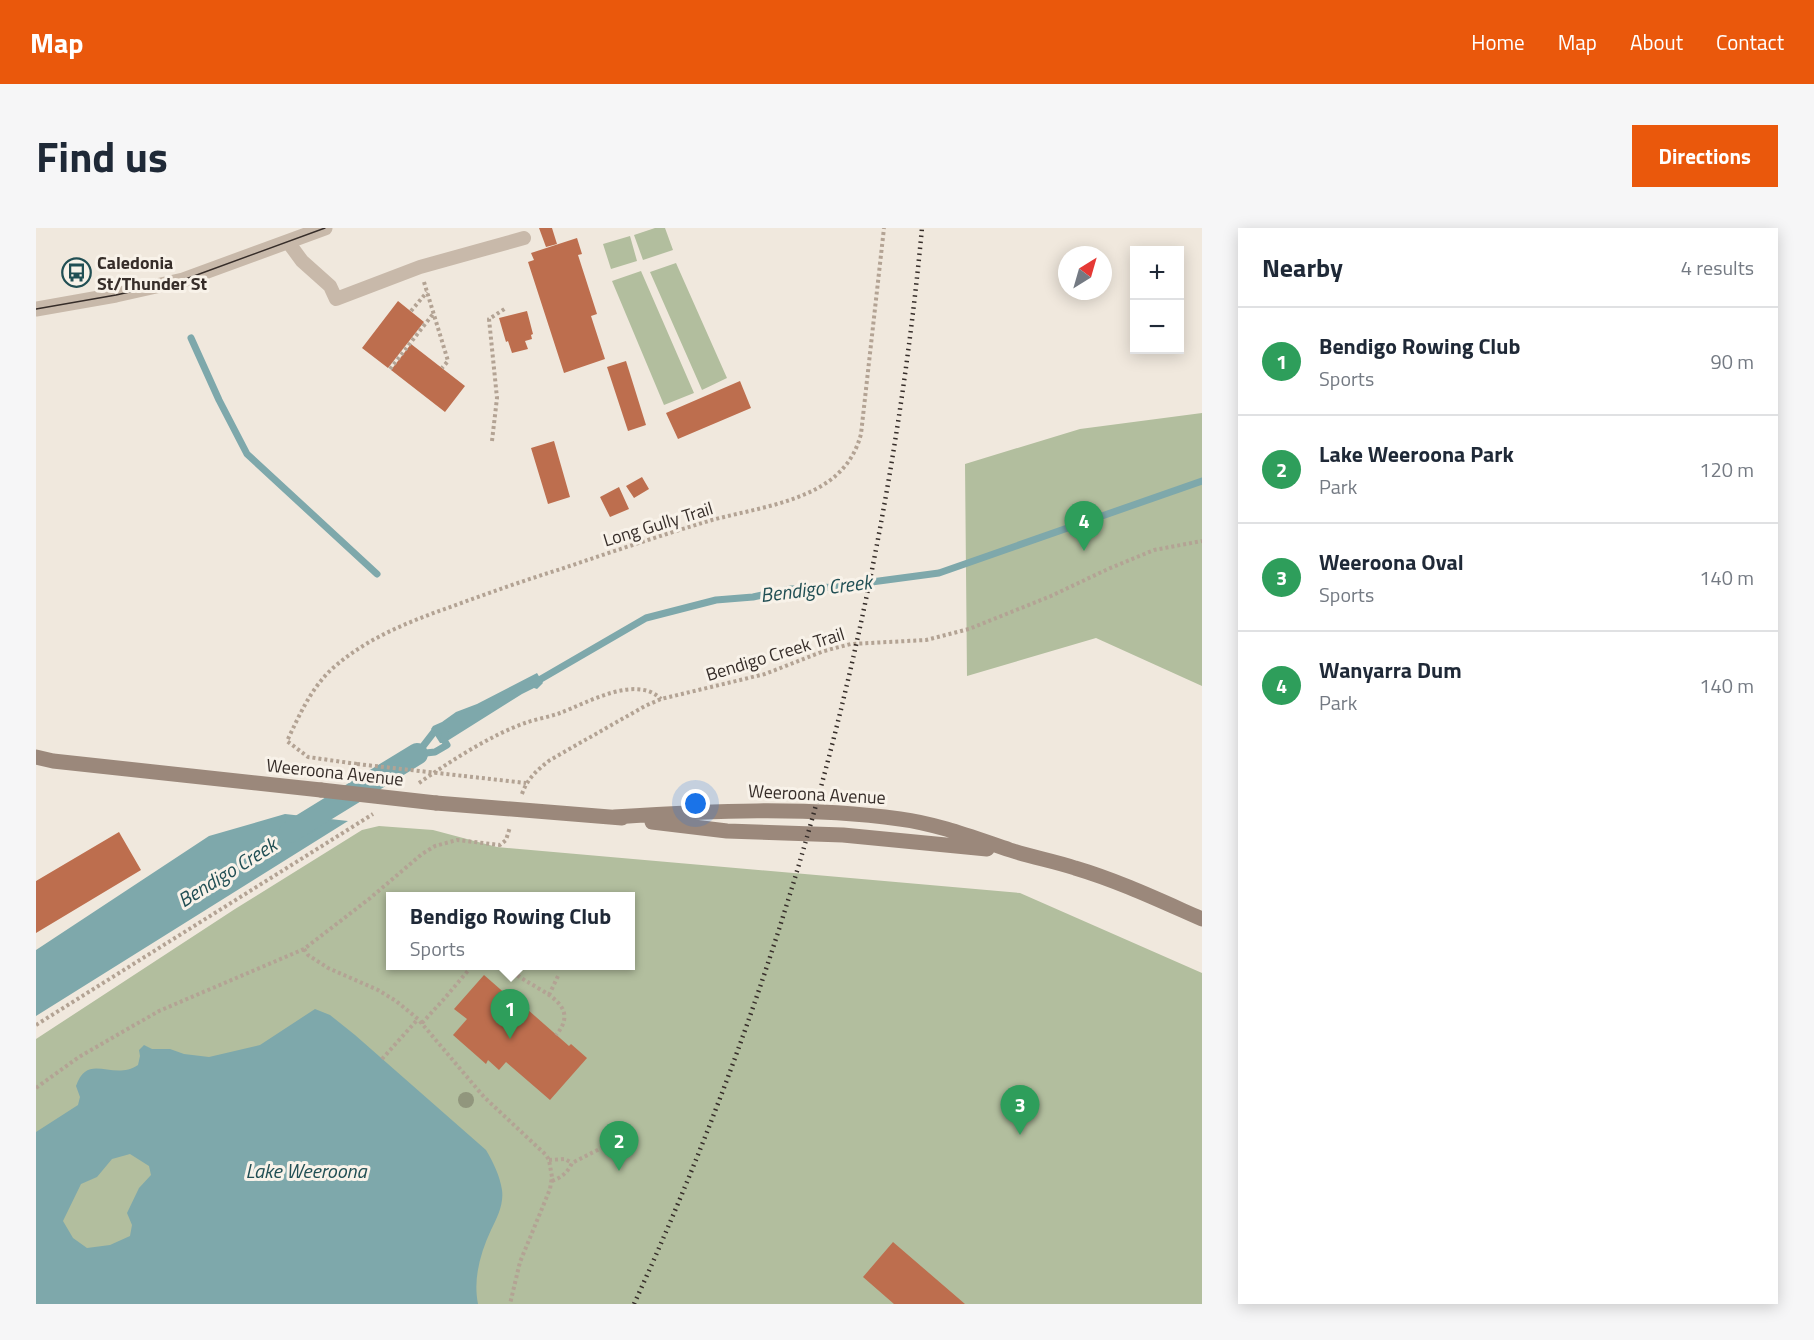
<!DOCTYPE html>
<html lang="en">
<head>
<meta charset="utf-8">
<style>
	body { margin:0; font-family:"Titillium Web",sans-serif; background:#f6f6f7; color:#1f2937 }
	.controls { position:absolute; right:18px; top:18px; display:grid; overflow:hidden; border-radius:0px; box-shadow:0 3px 15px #0003 }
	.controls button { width:54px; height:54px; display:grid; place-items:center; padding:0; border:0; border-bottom:2px solid #e0e1e3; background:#fff; color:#1f2937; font:30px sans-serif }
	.compass { position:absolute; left:1022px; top:18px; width:54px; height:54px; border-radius:50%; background:#fff; box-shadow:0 3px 15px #0003; rotate:37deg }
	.you { position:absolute; left:660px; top:576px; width:21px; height:21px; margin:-15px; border:4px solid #fff; border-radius:50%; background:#1a73e8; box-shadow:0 0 0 9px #1a73e833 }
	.badge { display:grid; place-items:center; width:39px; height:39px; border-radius:50%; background:#ea580c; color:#fff; font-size:20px; font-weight:700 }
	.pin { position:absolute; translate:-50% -50px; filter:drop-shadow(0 2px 3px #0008) }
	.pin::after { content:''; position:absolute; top:32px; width:21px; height:18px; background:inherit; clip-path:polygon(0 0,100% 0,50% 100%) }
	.popup { position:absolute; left:350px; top:664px; width:249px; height:78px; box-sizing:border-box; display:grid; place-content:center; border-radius:0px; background:#fff; filter:drop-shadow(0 2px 4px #0005); font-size:20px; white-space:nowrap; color:#747a83 }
	.popup b { font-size:22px; color:#1f2937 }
	.popup::after { content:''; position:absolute; left:50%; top:100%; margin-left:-12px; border:12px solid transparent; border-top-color:#fff }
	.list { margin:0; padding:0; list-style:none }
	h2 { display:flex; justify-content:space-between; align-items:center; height:78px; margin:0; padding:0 24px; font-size:26px }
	h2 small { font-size:20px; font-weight:400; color:#747a83 }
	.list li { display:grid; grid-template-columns:39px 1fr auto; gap:18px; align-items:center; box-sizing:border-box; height:108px; padding:0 24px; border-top:2px solid #e0e1e3 }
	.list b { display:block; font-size:22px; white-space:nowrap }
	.list p { margin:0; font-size:20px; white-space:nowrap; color:#747a83 }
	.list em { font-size:20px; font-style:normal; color:#747a83 }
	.map { position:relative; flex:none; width:1166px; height:1076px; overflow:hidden; border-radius:0px }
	header { display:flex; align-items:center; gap:36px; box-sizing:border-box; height:84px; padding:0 30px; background:#ea580c; color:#fff }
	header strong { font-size:28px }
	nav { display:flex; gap:33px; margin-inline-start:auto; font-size:21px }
	.intro { display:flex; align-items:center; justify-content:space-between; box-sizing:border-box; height:144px; padding:0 36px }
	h1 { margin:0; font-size:42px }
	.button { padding:15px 27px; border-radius:0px; background:#ea580c; color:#fff; font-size:21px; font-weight:700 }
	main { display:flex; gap:36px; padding:0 36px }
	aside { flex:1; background:#fff; border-radius:0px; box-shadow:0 3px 15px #0003 }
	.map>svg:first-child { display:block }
</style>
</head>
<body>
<header>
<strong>Map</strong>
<nav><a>Home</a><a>Map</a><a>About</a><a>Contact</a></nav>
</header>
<div class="intro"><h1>Find us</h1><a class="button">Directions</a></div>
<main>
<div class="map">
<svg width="1166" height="1076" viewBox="0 0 1166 1076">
	<rect width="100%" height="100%" fill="#f0e8dd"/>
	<path fill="#b2be9e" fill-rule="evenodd" d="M619 0H629L637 22 607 32 598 7Z
		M594 8 601 33 575 41 567 16Z
		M640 35 691 150 666 162 614 44Z
		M605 43 658 165 628 177 576 53Z
		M1166 185V458L1060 410 931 448 929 236 1044 201Z
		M343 598 397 602 461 619 984 665 1166 745V1076H0V811L199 681 326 602ZM354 668H594V738H354Z"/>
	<path fill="#7ea8ab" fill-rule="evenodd" d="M501 445 507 455 501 461 498 460 486 466 408 515H404L395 501 397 498 406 494 420 484 441 476Z
		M249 586 312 593 0 788V722L173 608Z
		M279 781 294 787 319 807 450 922C457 934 464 948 466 962 468 976 461 990 455 1002 444 1026 437 1051 442 1076H0V904L42 877 44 869 40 858C52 823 76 854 102 837L104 828 103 822 108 817 116 821H134L148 826 173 829 224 817ZM94 926 113 938 115 947 103 960 91 985 96 997 94 1008 74 1017 51 1020 37 1010 27 993 45 956 61 949 76 931Z"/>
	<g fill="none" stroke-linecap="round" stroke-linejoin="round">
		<path stroke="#7ea8ab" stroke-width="7" d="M155 110 183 172 211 226 341 346
			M498 455 610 390 680 372 717 369 755 361 798 359 903 345 1166 253
			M381 526 398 504 402 501 406 502
			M381 526 399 524 411 517 408 512 409 505"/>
		<path stroke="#7ea8ab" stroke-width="22" d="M254 604 381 526"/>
	</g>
	<path fill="#bd6e4e" d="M503 0H516L521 16 510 19Z
		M541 10 546 26 542 27 561 86 555 88 569 131 528 145 492 34 498 32 495 25Z
		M362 73 388 94 352 140 326 120Z
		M491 83 497 106 495 107 496 111 489 113 492 121 476 125 472 113 470 114 463 90Z
		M375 116 429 158 409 184 355 142Z
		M590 133 610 197 592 203 571 139Z
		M704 153 715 180 642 211 630 185Z
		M518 213 534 269 512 276 495 220Z
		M606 249 613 261 598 270 590 258Z
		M583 259 593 281 574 289 564 269Z
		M83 604 105 642 0 705V653Z
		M448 747 481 776 483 774 533 818 535 816 551 830 514 872 470 834 463 842 452 832 450 836 417 807 431 791 418 781Z
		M857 1014 929 1076H858L827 1049Z"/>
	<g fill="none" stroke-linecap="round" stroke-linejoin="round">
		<path stroke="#b3a394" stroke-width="4" stroke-dasharray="3 3" stroke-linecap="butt" d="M388 54 412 133 406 140
			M375 83 391 64
			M354 141 397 86
			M456 213 461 170 453 91 470 80
			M321 536 272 529 251 513C264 486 275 460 297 440 332 409 375 393 417 378 453 365 489 352 525 341 575 324 626 307 676 292 710 283 745 278 776 263 801 251 818 233 825 206L848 0
			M428 548 490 555
			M383 555C413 534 455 507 489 495 500 491 513 489 524 485 551 475 600 446 625 471
			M486 566C491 551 501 542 514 532L609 478 625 471 729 446 788 423 815 416 890 412 933 401 1015 368 1072 341 1118 322 1166 313
			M268 721 272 727 292 740 342 762 360 773 382 791 448 869 510 927 513 932 516 949 514 961 484 1034 474 1076
			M466 738C474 742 482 748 490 753 511 766 544 779 520 807
			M513 767 522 748
			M386 795 408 771 436 738
			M0 797 337 586
			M346 831 382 791
			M0 860 43 829 123 783 268 721 333 671 386 626 399 618 421 612 464 617 470 612 474 599
			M513 932 529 931 536 935
			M516 953C525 950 532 944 536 935L583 911"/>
		<path stroke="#c8b9aa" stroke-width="14" d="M252 14 266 33 294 58 300 71 384 39 488 10"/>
		<path stroke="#c8b9aa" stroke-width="15" d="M0 81 80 67 147 52 289 0"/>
		<path stroke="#9b887b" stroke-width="15" d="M0 529 17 533 285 562
			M400 575 586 590
			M578 589C673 583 769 578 864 591 902 596 938 610 974 622 995 629 1018 633 1039 640 1083 653 1125 673 1166 691
			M616 594 691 603 807 607 951 621"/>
		<path stroke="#362d29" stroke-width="1.5" d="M0 81 80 67 147 52 289 0"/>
		<path stroke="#362d29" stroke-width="4.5" stroke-dasharray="1.5 4.5" stroke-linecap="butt" d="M598 1076C754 735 851 373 886 0"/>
		<path stroke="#b3a394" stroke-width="4" stroke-dasharray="3 3" stroke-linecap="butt" d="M321 536 428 548"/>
		<path stroke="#9b887b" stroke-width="15" d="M285 562 400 575"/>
	</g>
	<circle fill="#91967d" cx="430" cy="872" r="8"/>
	<defs>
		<symbol id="bus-ring" viewBox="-11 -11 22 22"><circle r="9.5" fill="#f8f2e9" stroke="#214f54" stroke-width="1.5"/><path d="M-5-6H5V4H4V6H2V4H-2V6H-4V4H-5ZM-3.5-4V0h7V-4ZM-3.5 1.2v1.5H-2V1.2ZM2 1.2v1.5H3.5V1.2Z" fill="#214f54"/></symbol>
	</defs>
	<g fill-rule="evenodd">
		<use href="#bus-ring" x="24" y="28" width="33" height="33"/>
	</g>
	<g text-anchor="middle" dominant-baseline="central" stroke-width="6" stroke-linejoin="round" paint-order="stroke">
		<g font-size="18" font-weight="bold" fill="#362d29" stroke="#f8f2e9" text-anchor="start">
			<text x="61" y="34">Caledonia<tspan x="61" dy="21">St/Thunder St</tspan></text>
		</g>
		<g font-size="18" fill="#362d29" stroke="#f8f2e9">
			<text transform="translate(622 296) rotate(-17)">Long Gully Trail</text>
			<text transform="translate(739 426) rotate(-17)">Bendigo Creek Trail</text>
			<text transform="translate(299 544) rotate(6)">Weeroona Avenue</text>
			<text transform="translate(781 566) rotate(3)">Weeroona Avenue</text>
		</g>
		<g font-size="20" font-style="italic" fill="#214f54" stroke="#f8f2e9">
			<text transform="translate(780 360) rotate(-7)">Bendigo Creek</text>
			<text transform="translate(191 644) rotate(-32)">Bendigo Creek</text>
			<text x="270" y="942">Lake Weeroona</text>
		</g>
	</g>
</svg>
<div class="controls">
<button>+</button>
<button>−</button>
</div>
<svg class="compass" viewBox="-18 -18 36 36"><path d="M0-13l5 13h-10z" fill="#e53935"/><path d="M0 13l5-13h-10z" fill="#747a83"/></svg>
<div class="you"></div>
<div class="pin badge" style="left:474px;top:811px;background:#2e9e5b">1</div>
<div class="popup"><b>Bendigo Rowing Club</b>Sports</div>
<div class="pin badge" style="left:583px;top:943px;background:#2e9e5b">2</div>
<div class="pin badge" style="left:984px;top:907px;background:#2e9e5b">3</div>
<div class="pin badge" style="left:1048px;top:323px;background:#2e9e5b">4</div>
</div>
<aside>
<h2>Nearby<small>4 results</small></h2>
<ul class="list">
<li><span class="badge" style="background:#2e9e5b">1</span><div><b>Bendigo Rowing Club</b><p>Sports</p></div><em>90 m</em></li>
<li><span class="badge" style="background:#2e9e5b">2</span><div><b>Lake Weeroona Park</b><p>Park</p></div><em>120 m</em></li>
<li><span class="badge" style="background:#2e9e5b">3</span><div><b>Weeroona Oval</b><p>Sports</p></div><em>140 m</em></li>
<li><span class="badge" style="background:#2e9e5b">4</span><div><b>Wanyarra Dum</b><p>Park</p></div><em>140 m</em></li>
</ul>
</aside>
</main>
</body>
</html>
